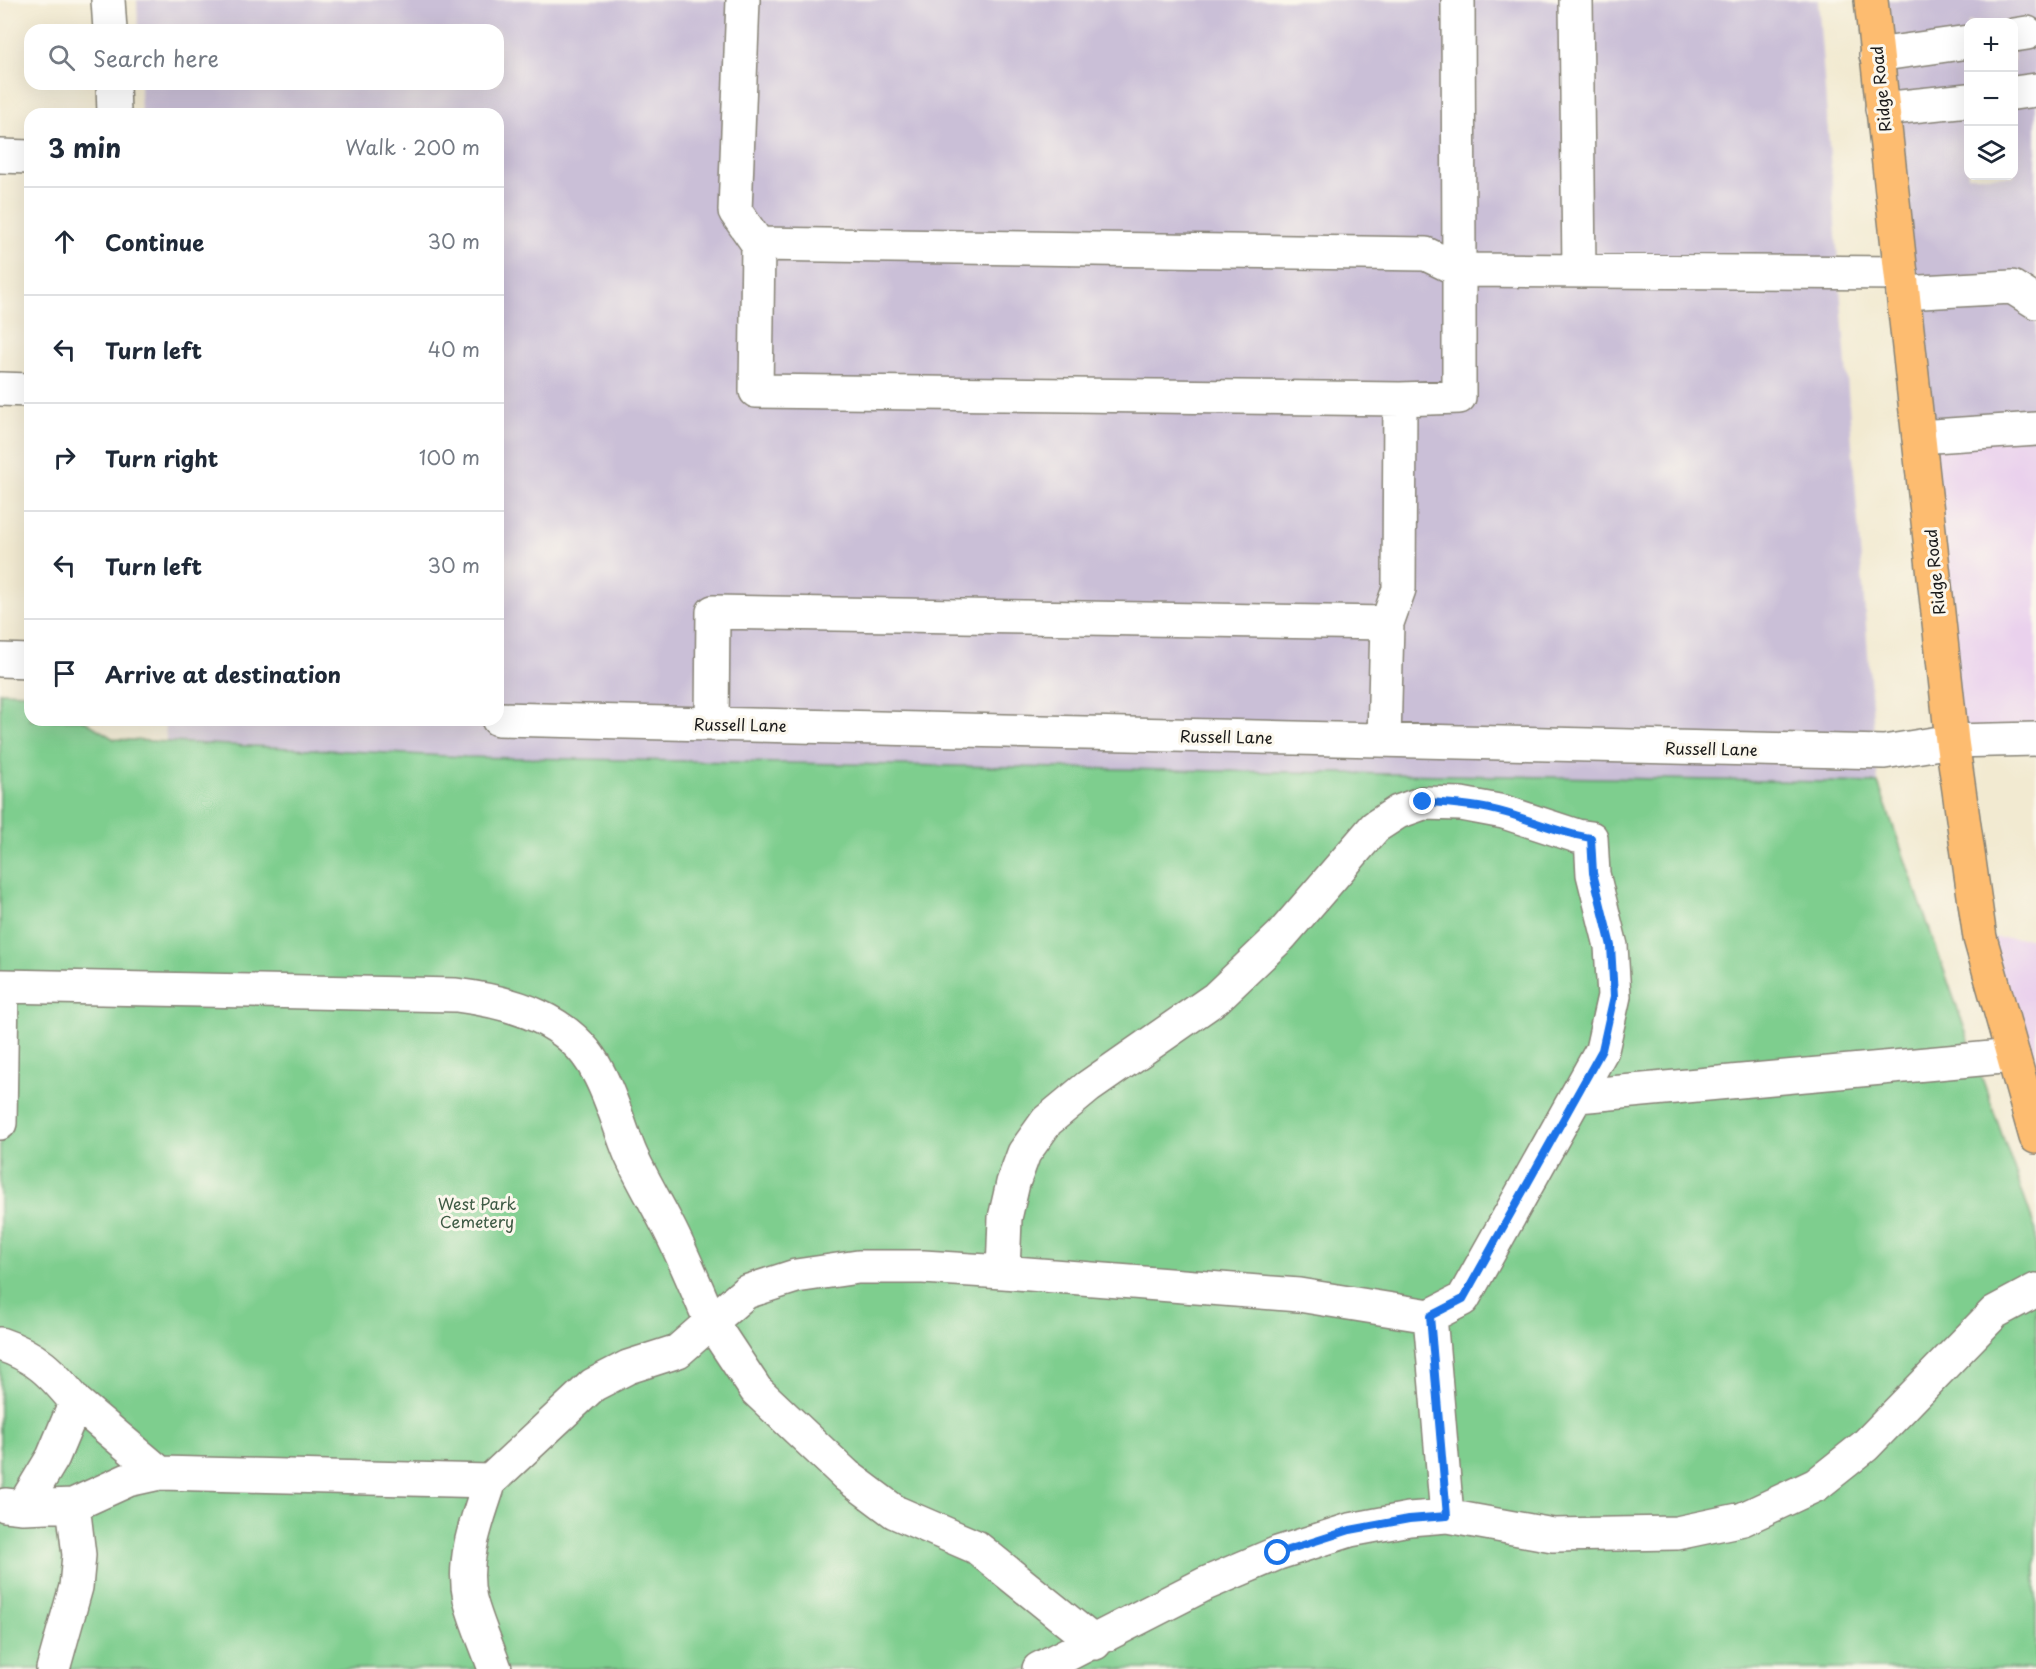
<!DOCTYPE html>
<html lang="en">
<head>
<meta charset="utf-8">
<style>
	body { margin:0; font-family:"Playpen Sans",sans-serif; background:#f2f2f3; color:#1f2937 }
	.controls { position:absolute; right:18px; top:18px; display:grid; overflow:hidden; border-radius:12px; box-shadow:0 6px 24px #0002 }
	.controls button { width:54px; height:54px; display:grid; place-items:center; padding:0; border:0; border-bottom:2px solid #e0e1e3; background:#fff; color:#1f2937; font:30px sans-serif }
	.stop { position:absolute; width:18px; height:18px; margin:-14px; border:4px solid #1a73e8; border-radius:50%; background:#fff }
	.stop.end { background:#1a73e8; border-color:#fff; box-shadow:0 2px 6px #0008 }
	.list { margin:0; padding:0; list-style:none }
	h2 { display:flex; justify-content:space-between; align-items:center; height:78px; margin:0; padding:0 24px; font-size:26px }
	h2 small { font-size:20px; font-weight:400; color:#747a83 }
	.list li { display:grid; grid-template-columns:39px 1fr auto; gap:18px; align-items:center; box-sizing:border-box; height:108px; padding:0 24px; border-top:2px solid #e0e1e3 }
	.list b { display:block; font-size:22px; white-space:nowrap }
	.list em { font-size:20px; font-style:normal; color:#747a83 }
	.icon { flex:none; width:33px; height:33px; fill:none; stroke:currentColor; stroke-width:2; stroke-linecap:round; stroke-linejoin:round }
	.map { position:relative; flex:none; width:2036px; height:1669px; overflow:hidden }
	.search { position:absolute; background:#fff; box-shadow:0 6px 24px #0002; left:24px; top:24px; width:480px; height:66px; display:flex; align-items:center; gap:15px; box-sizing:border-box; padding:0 21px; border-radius:18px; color:#747a83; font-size:22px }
	.panel { position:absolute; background:#fff; box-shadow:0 6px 24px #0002; left:24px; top:108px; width:480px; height:618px; border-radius:18px }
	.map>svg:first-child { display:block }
</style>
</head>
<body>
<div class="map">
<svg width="2036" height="1669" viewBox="0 0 2036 1669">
	<rect width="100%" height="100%" fill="#fbf7ec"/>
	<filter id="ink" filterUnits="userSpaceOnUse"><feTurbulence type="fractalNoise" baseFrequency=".0167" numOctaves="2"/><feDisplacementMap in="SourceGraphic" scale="12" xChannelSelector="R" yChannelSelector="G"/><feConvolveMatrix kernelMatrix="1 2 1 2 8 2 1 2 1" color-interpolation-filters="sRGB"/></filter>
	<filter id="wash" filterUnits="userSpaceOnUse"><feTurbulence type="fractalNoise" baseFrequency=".008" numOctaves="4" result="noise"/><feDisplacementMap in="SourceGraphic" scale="24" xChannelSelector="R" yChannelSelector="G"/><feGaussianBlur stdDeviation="1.35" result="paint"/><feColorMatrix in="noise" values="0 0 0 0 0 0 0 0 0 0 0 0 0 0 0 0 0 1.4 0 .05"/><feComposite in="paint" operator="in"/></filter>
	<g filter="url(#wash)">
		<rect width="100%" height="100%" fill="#f2ead1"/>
		<path fill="#ead1ed" d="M1919 437 2036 439V739L1952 741Z
			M1980 938H2036V1137Z"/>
		<path fill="#cabfd7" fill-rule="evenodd" d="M137 0H1818L1878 783 465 757 166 742 165 720H498V114H141L140 84H498V30H138Z
			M1871 0H2036V439L1919 437ZM1968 22H2014V176H1968Z"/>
		<path fill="#7ece8e" stroke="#4d7555" stroke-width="1.5" d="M0 692 30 693V720H83L114 739 465 757 1878 783 2036 1231V1669H0Z"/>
	</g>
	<g filter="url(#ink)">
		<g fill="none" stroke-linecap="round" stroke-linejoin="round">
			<defs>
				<path id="minor" d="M108 0 110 30
					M743 0 735 211 758 244
					M1458 0 1459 270 1901 273
					M1576 0 1579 271
					M2014 35 2027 33
					M1876 55 1968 42
					M113 84 114 114
					M2014 93 2036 90
					M1882 109 1968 100
					M0 156 30 157
					M1903 293 2012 287 2036 302
					M0 389 30 390
					M1919 437 2036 429
					M1387 623 1399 589 1400 399 1459 397V270L1426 254 758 244 756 391 1400 399
					M0 660 30 661
					M498 719 1884 752 1952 741 2036 739
					M712 724 713 612 1387 623 1384 740
					M1578 1096 2013 1056
					M0 1123 2 986 456 995C511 1002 571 1018 598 1072 612 1098 619 1126 630 1153 641 1178 656 1202 668 1226 684 1257 697 1290 711 1322L678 1351 628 1367 593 1385 490 1481
					M1003 1272 1005 1218 1013 1183 1024 1153 1047 1121 1088 1087 1216 998 1281 936 1375 827 1398 812 1423 803 1461 804 1504 812 1577 836 1591 838 1593 874 1611 946 1614 996 1602 1050 1463 1299 1430 1316 1447 1516
					M0 1344C36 1356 52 1373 76 1402L53 1457 23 1507 5 1505
					M160 1473 490 1481C478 1518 461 1559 470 1599 476 1622 487 1646 495 1669
					M23 1507 73 1505 128 1480 160 1473 76 1402
					M1095 1643 976 1547 895 1512 847 1476 756 1390 711 1322 746 1292 796 1276 858 1267H923L1003 1272 1299 1295 1430 1316
					M53 1669 76 1587 79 1555 73 1505
					M1039 1669 1205 1584 1278 1553 1350 1530 1409 1519 1447 1516 1553 1535 1677 1533 1743 1519 1816 1485 1865 1446 1995 1312 2036 1290"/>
				<path id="major" d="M1871 0 1952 741 1980 938 2036 1137"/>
			</defs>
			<use href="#minor" stroke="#878376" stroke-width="36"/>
			<use href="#major" stroke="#878376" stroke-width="36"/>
			<use href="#minor" stroke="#fff" stroke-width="33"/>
			<use href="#major" stroke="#fdbc70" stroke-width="33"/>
		</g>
	</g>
	<g fill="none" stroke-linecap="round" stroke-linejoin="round" filter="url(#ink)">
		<path stroke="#1a73e8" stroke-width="8" d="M1278 1553 1350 1530 1409 1519 1447 1516 1430 1316 1463 1299 1602 1050 1614 996 1611 946 1593 873 1591 838C1562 834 1534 821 1506 813 1479 805 1451 803 1423 802"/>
	</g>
	<g text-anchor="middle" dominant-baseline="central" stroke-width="6" stroke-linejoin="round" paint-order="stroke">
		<g font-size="16" fill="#1c1c1c" stroke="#fbf7ec">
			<text transform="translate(1880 89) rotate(-96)">Ridge Road</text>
			<text transform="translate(1934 572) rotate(-96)">Ridge Road</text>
			<text transform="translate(740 724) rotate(1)">Russell Lane</text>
			<text transform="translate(1226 736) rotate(1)">Russell Lane</text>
			<text transform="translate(1711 748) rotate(1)">Russell Lane</text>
		</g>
		<g font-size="16" fill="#3e5a44" stroke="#fbf7ec">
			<text x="477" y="1203">West Park<tspan x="477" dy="18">Cemetery</tspan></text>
		</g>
	</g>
</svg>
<div class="controls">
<button>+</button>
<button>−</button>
<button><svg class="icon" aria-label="layers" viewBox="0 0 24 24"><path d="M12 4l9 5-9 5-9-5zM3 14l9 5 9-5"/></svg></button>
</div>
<div class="stop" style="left:1278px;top:1553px"></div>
<div class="stop end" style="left:1423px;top:802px"></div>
<div class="search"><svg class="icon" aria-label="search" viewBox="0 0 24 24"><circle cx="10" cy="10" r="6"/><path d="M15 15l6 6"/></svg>Search here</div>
<section class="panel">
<h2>3 min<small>Walk · 200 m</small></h2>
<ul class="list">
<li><svg class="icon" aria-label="ahead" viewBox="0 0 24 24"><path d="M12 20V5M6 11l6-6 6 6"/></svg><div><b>Continue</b></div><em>30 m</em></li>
<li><svg class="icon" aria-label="left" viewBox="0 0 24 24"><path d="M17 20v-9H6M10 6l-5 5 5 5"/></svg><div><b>Turn left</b></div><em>40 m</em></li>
<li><svg class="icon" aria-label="right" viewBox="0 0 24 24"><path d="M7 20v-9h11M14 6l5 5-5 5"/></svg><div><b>Turn right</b></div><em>100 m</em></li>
<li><svg class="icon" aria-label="left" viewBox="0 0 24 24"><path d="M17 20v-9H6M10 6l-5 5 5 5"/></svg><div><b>Turn left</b></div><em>30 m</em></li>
<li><svg class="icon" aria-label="arrive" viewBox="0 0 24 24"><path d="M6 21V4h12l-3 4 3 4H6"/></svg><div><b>Arrive at destination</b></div></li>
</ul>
</section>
</div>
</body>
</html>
